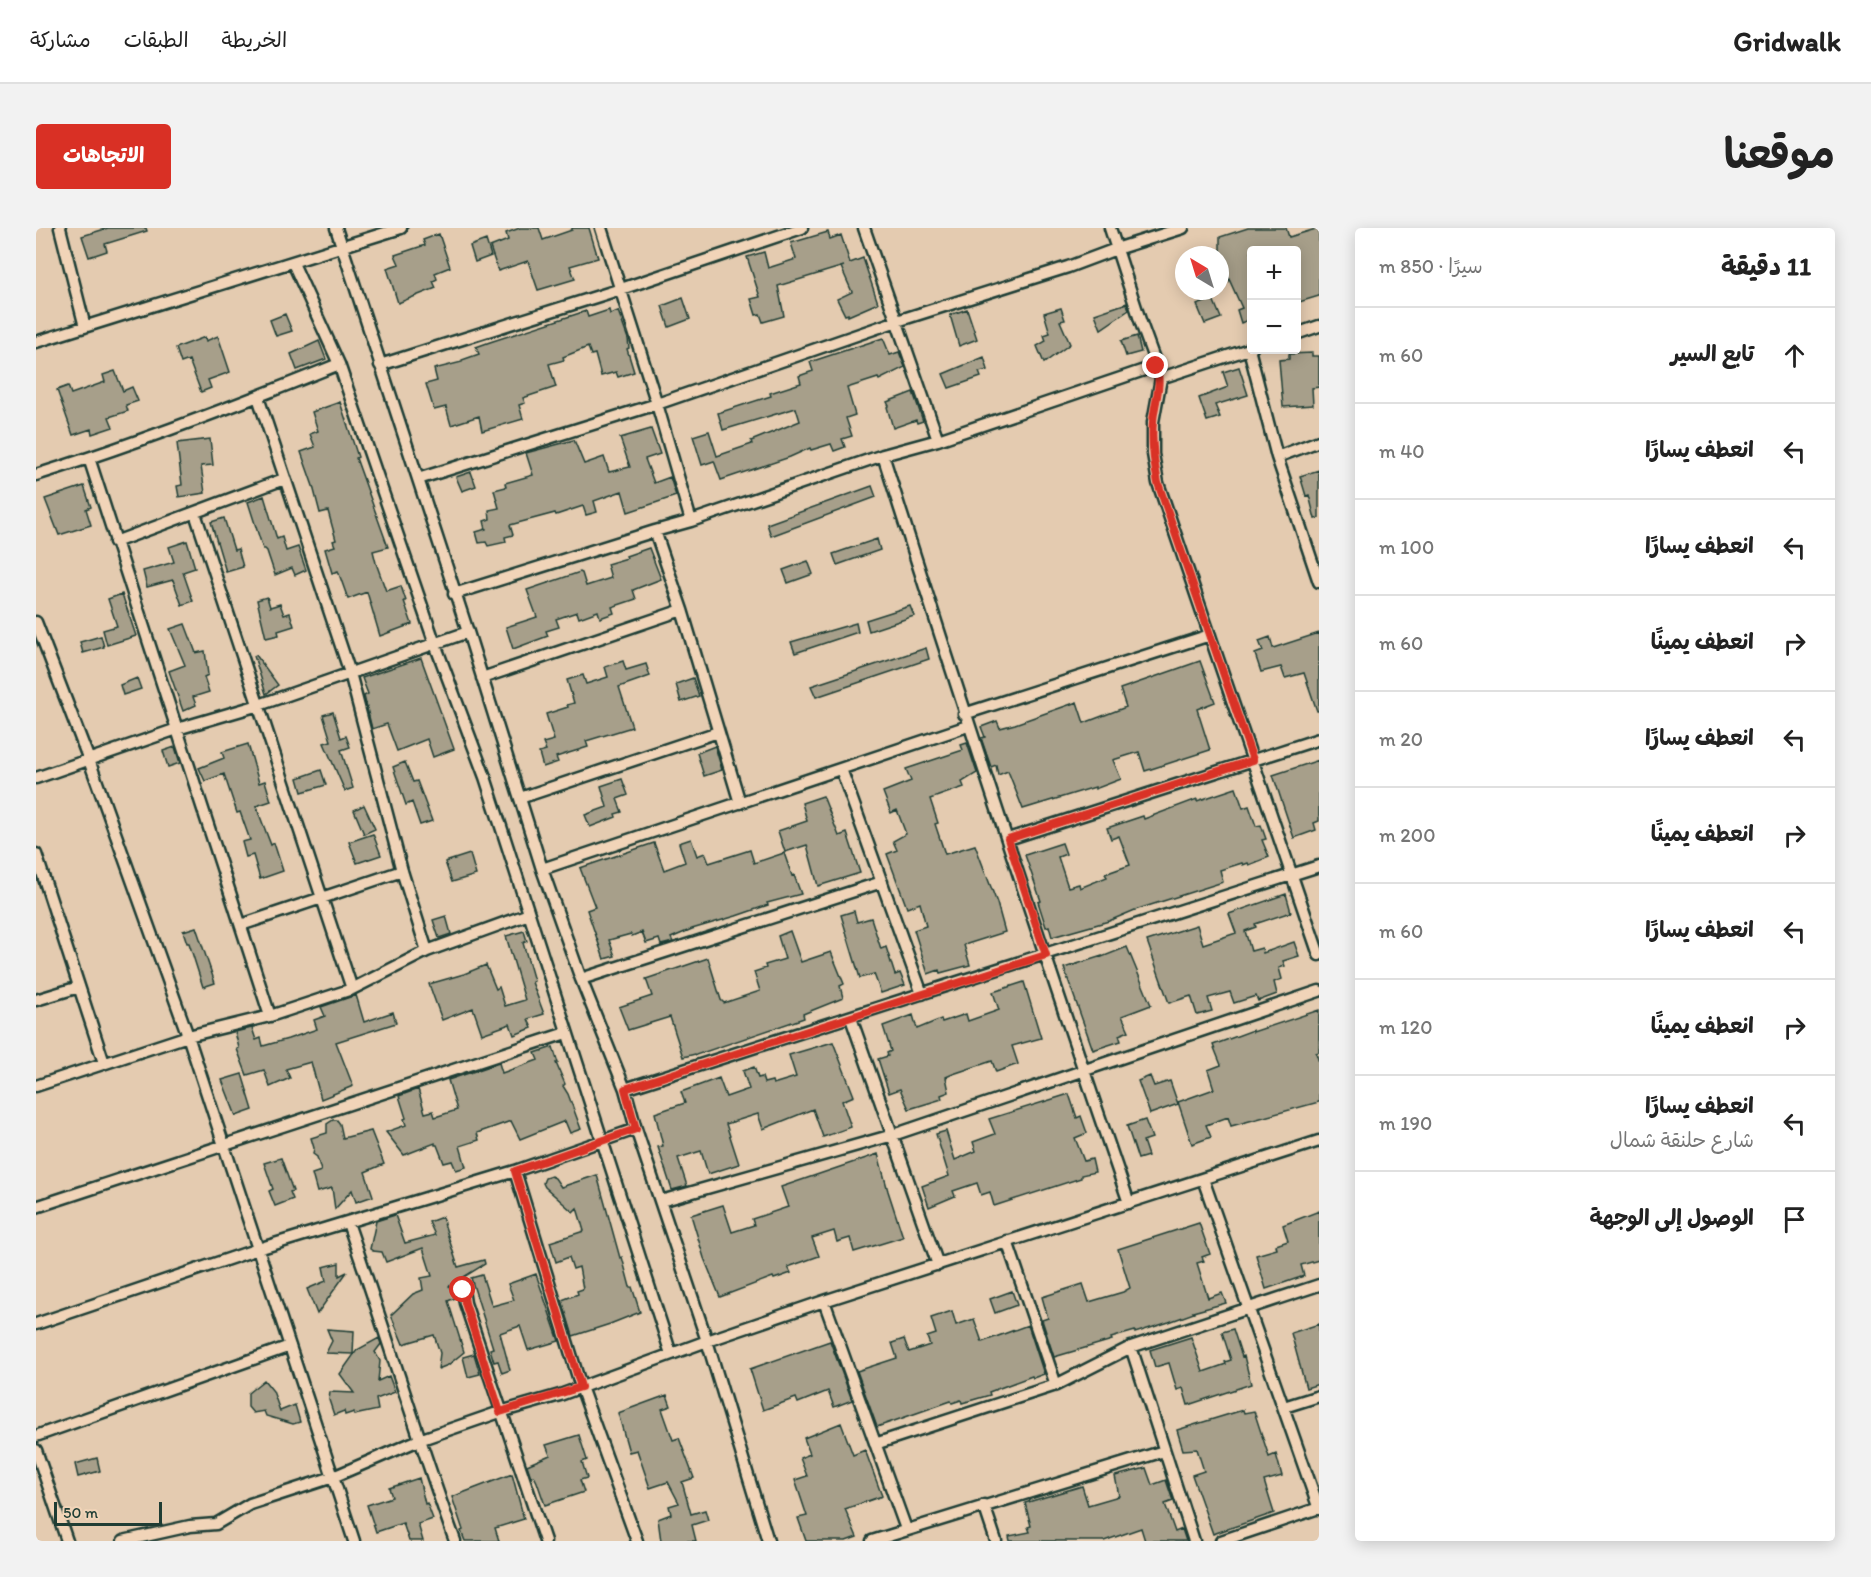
<!DOCTYPE html>
<html lang="ar">
<head>
<meta charset="utf-8">
<style>
	body { margin:0; font-family:Itim,"Playpen Sans Arabic",sans-serif; background:#f2f2f2; color:#222; direction:rtl }
	.controls { position:absolute; right:18px; top:18px; display:grid; overflow:hidden; border-radius:6px; box-shadow:0 3px 15px #0003 }
	.controls button { width:54px; height:54px; display:grid; place-items:center; padding:0; border:0; border-bottom:2px solid #e0e0e0; background:#fff; color:#222; font:30px sans-serif }
	.compass { position:absolute; left:1139px; top:18px; width:54px; height:54px; border-radius:50%; background:#fff; box-shadow:0 3px 15px #0003; rotate:322deg }
	.scale { position:absolute; left:18px; bottom:15px; width:108px; box-sizing:border-box; padding-left:6px; border:3px solid #1f3d34; border-top:0; font-size:16px; line-height:21px; white-space:nowrap; color:#1f3d34; -webkit-text-stroke:4px #f1d4b8; paint-order:stroke }
	.stop { position:absolute; width:18px; height:18px; margin:-14px; border:4px solid #d93025; border-radius:50%; background:#fff }
	.stop.end { background:#d93025; border-color:#fff; box-shadow:0 2px 6px #0008 }
	.list { margin:0; padding:0; list-style:none }
	h2 { display:flex; justify-content:space-between; align-items:center; height:78px; margin:0; padding:0 24px; font-size:26px }
	h2 small { font-size:20px; font-weight:400; color:#767676 }
	.list li { display:grid; grid-template-columns:39px 1fr auto; gap:18px; align-items:center; box-sizing:border-box; height:96px; padding:0 24px; border-top:2px solid #e0e0e0 }
	.list b { display:block; font-size:22px; white-space:nowrap }
	.list p { margin:0; font-size:20px; white-space:nowrap; color:#767676 }
	.list em { font-size:20px; font-style:normal; color:#767676 }
	.icon { flex:none; width:33px; height:33px; fill:none; stroke:currentColor; stroke-width:2; stroke-linecap:round; stroke-linejoin:round }
	.map { position:relative; flex:none; width:1283px; height:1313px; overflow:hidden; direction:ltr; border-radius:6px }
	header { display:flex; align-items:center; gap:36px; box-sizing:border-box; height:84px; padding:0 30px; background:#fff; border-bottom:2px solid #e0e0e0 }
	header strong { font-size:28px }
	nav { display:flex; gap:33px; margin-inline-start:auto; font-size:21px }
	.intro { display:flex; align-items:center; justify-content:space-between; box-sizing:border-box; height:144px; padding:0 36px }
	h1 { margin:0; font-size:42px }
	.button { padding:15px 27px; border-radius:6px; background:#d93025; color:#fff; font-size:21px; font-weight:700 }
	main { display:flex; gap:36px; padding:0 36px }
	aside { flex:1; background:#fff; border-radius:6px; box-shadow:0 3px 15px #0003 }
	.map>svg:first-child { display:block }
</style>
</head>
<body>
<header>
<strong>Gridwalk</strong>
<nav><a>الخريطة</a><a>الطبقات</a><a>مشاركة</a></nav>
</header>
<div class="intro"><h1>موقعنا</h1><a class="button">الاتجاهات</a></div>
<main>
<aside>
<h2>11 دقيقة<small>سيرًا · 850 m</small></h2>
<ul class="list">
<li><svg class="icon" aria-label="ahead" viewBox="0 0 24 24"><path d="M12 20V5M6 11l6-6 6 6"/></svg><div><b>تابع السير</b></div><em>60 m</em></li>
<li><svg class="icon" aria-label="left" viewBox="0 0 24 24"><path d="M17 20v-9H6M10 6l-5 5 5 5"/></svg><div><b>انعطف يسارًا</b></div><em>40 m</em></li>
<li><svg class="icon" aria-label="left" viewBox="0 0 24 24"><path d="M17 20v-9H6M10 6l-5 5 5 5"/></svg><div><b>انعطف يسارًا</b></div><em>100 m</em></li>
<li><svg class="icon" aria-label="right" viewBox="0 0 24 24"><path d="M7 20v-9h11M14 6l5 5-5 5"/></svg><div><b>انعطف يمينًا</b></div><em>60 m</em></li>
<li><svg class="icon" aria-label="left" viewBox="0 0 24 24"><path d="M17 20v-9H6M10 6l-5 5 5 5"/></svg><div><b>انعطف يسارًا</b></div><em>20 m</em></li>
<li><svg class="icon" aria-label="right" viewBox="0 0 24 24"><path d="M7 20v-9h11M14 6l5 5-5 5"/></svg><div><b>انعطف يمينًا</b></div><em>200 m</em></li>
<li><svg class="icon" aria-label="left" viewBox="0 0 24 24"><path d="M17 20v-9H6M10 6l-5 5 5 5"/></svg><div><b>انعطف يسارًا</b></div><em>60 m</em></li>
<li><svg class="icon" aria-label="right" viewBox="0 0 24 24"><path d="M7 20v-9h11M14 6l5 5-5 5"/></svg><div><b>انعطف يمينًا</b></div><em>120 m</em></li>
<li><svg class="icon" aria-label="left" viewBox="0 0 24 24"><path d="M17 20v-9H6M10 6l-5 5 5 5"/></svg><div><b>انعطف يسارًا</b><p>شارع حلنقة شمال</p></div><em>190 m</em></li>
<li><svg class="icon" aria-label="arrive" viewBox="0 0 24 24"><path d="M6 21V4h12l-3 4 3 4H6"/></svg><div><b>الوصول إلى الوجهة</b></div></li>
</ul>
</aside>
<div class="map">
<svg width="1283" height="1313" viewBox="0 0 1283 1313">
	<rect width="100%" height="100%" fill="#e4cbb0"/>
	<filter id="ink" filterUnits="userSpaceOnUse"><feTurbulence type="fractalNoise" baseFrequency=".0167" numOctaves="2"/><feDisplacementMap in="SourceGraphic" scale="12" xChannelSelector="R" yChannelSelector="G"/><feConvolveMatrix kernelMatrix="1 2 1 2 8 2 1 2 1" color-interpolation-filters="sRGB"/></filter>
	<g filter="url(#ink)">
		<path fill="#a79f8a" stroke="#1f3d34" stroke-width="1.5" d="M72 0H110L111 3 69 16 71 23 53 29 46 8Z
			M484 0H503L507 12 536 2V0H553L562 30 534 38 539 51 502 62 492 33 462 43 454 19 472 12 470 5Z
			M1212 0H1250L1253 9 1283 0V68L1260 75V22H1215V100L1212 92 1205 95 1201 82 1206 80 1192 49 1184 52V9Z
			M792 4 794 11 805 7 814 35 827 30 842 75 812 88V86L809 87 801 71 816 64 805 39 808 38 742 58 748 88 727 94 724 86 720 87 715 71 724 69 711 29 728 24 732 40 760 31 755 15Z
			M403 6 414 39 399 45 401 51 397 53 400 60 362 75 351 40 363 36 359 27 389 17 387 12Z
			M450 12 455 28 439 34 434 18Z
			M647 70 654 91 633 99 626 78Z
			M1177 71 1185 90 1169 96 1161 77Z
			M1091 75 1093 82 1065 101 1059 86Z
			M1025 80 1029 92 1024 93 1034 116 1008 135 1001 118 1010 113 1008 107 1014 105 1008 85Z
			M931 81 941 111 923 118 914 87Z
			M573 82 574 86 582 83 592 111 593 120 591 121 598 144 582 149 580 144 565 148 559 126 555 127 552 119 527 129 528 132 513 136 520 159 487 170 489 175 483 177 487 191 446 203 443 188 415 197 410 179 398 182 390 156 401 153 398 141 426 134V132L443 126 440 119 454 114 550 83 552 89Z
			M249 86 256 103 240 108 234 92Z
			M182 108 194 144 172 152 175 160 165 164 153 132 145 135 140 120 169 109 170 113Z
			M1101 108 1105 124 1090 128 1085 113Z
			M847 110 854 127 863 124 869 139 843 152 842 150 811 160 819 187 810 190 816 208 806 211 809 219 798 223 795 216 775 222 774 220 754 229 685 252 678 233 666 237 657 208 673 203 681 228 716 216 715 213 764 193 760 180 687 202 682 185 735 168 734 165 765 155 763 148 777 143 774 134Z
			M283 113 290 131 261 142 255 126Z
			M1276 125V128H1283V159L1276 160 1277 177 1247 179 1243 132 1253 131V126Z
			M948 129 952 142 943 144 945 149 913 160 907 146Z
			M1203 139 1212 167 1179 177 1184 189 1171 193 1163 170 1192 159 1187 144Z
			M79 143 87 163 96 159 102 173 90 177 92 183 73 189 77 199 56 206 55 201 37 207 21 162 32 158 35 166 69 154 67 147Z
			M877 164 887 193 881 195 880 192 857 200 851 179 853 178 851 174Z
			M304 174 322 229 320 230 352 319 337 323 340 335 350 363 365 358 370 373H368L376 396 344 408 331 364 312 371 302 343 296 345 289 321 299 318 297 313 300 312 292 283 284 285 277 258 265 224 279 219 274 206 282 203 276 184Z
			M615 201 624 226 609 231 618 255 634 249 640 268 592 284 586 263 558 273 561 284 550 287 547 278 520 287 519 285 474 297 477 307 469 309 470 314 452 318 450 314 443 315 440 304 450 301 448 293 454 291 453 282 463 280 458 262 470 259 469 255 497 247 490 225 538 212 548 236 568 229 573 244 594 239 584 210Z
			M174 211 177 237 165 238 169 265 143 269 141 258 146 257 141 215Z
			M1283 242V290L1279 291 1273 267 1270 268 1264 248Z
			M435 244 440 258 426 263 420 249Z
			M48 258 55 279 50 281 55 297 23 307 9 271Z
			M836 258 840 269 735 308 731 296Z
			M228 268 241 311 246 309 250 323 262 319 270 342 259 347 256 340 239 347 231 323 229 321H227L212 274Z
			M188 290 198 322 202 321 207 339 190 344 175 294Z
			M841 311 844 322 801 337 797 326Z
			M151 313 159 340 147 344 157 373 146 377 137 352 111 359 107 343 138 334 133 319Z
			M613 320 625 351 597 362 600 371 576 379 578 385 564 390 562 383 543 390 541 384 520 391 523 399 510 403 512 408 477 421 470 399 501 389 491 362 544 344 546 345 550 358 575 350 571 336 591 330 590 328Z
			M772 333 777 346 752 355 747 342Z
			M86 366 100 408 71 417 67 402 81 398 72 371Z
			M231 369 234 379 244 376 248 387 254 385 258 398 242 403 243 407 230 410 221 372Z
			M874 378 878 388 833 403 830 392Z
			M820 395 822 404 759 425 755 414Z
			M149 396 160 425 169 423 172 447 168 449 173 464 157 469 160 477 147 483 133 443 149 437 134 401Z
			M1283 405V483H1281L1268 445 1249 450 1245 439 1225 444 1219 426 1227 423 1223 413 1234 409 1237 420Z
			M65 408 68 419 47 425 44 414Z
			M890 420 893 431 780 469 775 458Z
			M220 427 242 457 230 466 218 428Z
			M385 430 418 521 397 529 391 511 361 523 351 496 336 501 328 468 332 466 326 450Z
			M587 433 590 442 610 436 614 448 583 459 596 499 550 513 552 519 520 529 522 534 507 539 503 525 510 523 507 515 518 512 510 486 532 479 531 477 538 475 531 452 547 447 550 456 572 449 569 439Z
			M1164 433 1179 474 1161 481 1174 522 1109 543 1103 524 1077 532 1085 551 1059 561V559L987 581 972 543 962 547 960 537 955 539 945 510 949 509 945 499 961 493 964 500 979 496 1041 474 1048 495 1090 479 1084 461Z
			M101 450 105 461 87 467 84 457Z
			M657 450 663 468 645 474 640 456Z
			M297 484 305 510 310 508 314 519 305 522 317 560 309 563 288 515 295 513 287 487Z
			M931 515 941 545 926 554 928 559 894 571 902 595 899 596 909 626 939 617 961 675 969 704 928 717 934 737 904 745 903 742 892 746 878 702 890 698 884 675 871 680 851 626 861 622 857 613 870 606 861 582 855 585 847 564 875 553 870 541 927 522 925 517Z
			M212 516 223 555 229 553 235 573 220 578 235 617 238 615 247 643 224 651 217 627 210 629 206 614 214 612 204 584 201 585 188 546 169 553 163 540 188 530 186 524Z
			M679 518 686 542 668 548 661 525Z
			M139 519 144 535 132 539 127 523Z
			M1283 532V593L1278 595 1280 602 1258 610 1237 547Z
			M369 534 377 554 381 553 396 593 384 597 376 574 370 577 357 539Z
			M285 542 290 557 266 564 262 550Z
			M586 551 592 567 581 571 586 584 579 586 580 589 554 599 549 587 571 579 565 558Z
			M1200 560 1207 580 1213 578 1220 598 1225 597 1230 611 1226 612 1233 629 1213 637 1212 635 1207 637 1206 635 1184 642 1187 654 1099 682 1073 693 1016 709 1013 698 1010 699 1002 674 1005 673 989 627 1026 615 1030 626 1022 629 1032 659 1043 656 1044 660 1071 649 1069 646 1094 637 1083 608 1075 611 1071 600 1107 588 1108 591 1161 571V573Z
			M787 568 803 608 811 605 824 645 782 658 771 617 749 624 742 603 771 593 766 575Z
			M328 577 339 601 328 606 318 582Z
			M337 606 345 627 321 635 313 614Z
			M655 611 661 628 669 625 673 635 714 622 718 635 748 625 756 648 758 647 765 666 731 675 732 677 700 688 656 701 635 710 637 714 625 717 623 711 610 715 606 704 596 708 595 706 573 712 579 728 568 731 551 682 559 679 544 640 618 615 628 642 649 634 643 615Z
			M434 626 440 647 416 654 409 634Z
			M1250 666 1255 684 1219 696 1220 699 1209 703 1215 723 1226 720 1227 725 1258 714 1263 728 1247 733 1249 738 1243 740 1246 751 1238 754 1241 766 1222 773 1220 768 1198 775 1194 764 1172 770 1176 783 1161 787 1155 768 1133 775 1111 713 1161 697 1167 716 1200 705 1193 686Z
			M818 683 821 694 835 690 845 721 850 719 859 747 864 745 869 757 845 765 838 746 824 750 805 687Z
			M410 688 415 706 403 710 397 692Z
			M160 699 179 755 167 759 153 715H151L147 703Z
			M488 703 491 713 487 715 498 753 496 754 508 786 492 791 496 800 478 807 474 796 446 806 437 780 406 792 393 756 428 746 450 737 460 761 463 759 469 778 489 772 470 708Z
			M754 703 765 734 795 724 808 756 804 758 807 770 767 786 768 790 660 827 659 826 647 829 634 789 592 802 583 779 616 768 610 751 672 730 685 772 688 775 724 763 718 744 730 740 729 737 749 731 742 708Z
			M1091 719 1115 777 1086 788 1093 803 1083 807 1085 813 1057 822 1028 740 1066 728V729Z
			M988 754 1005 810 976 818 982 836 960 844 956 833 917 846 910 849 913 864 905 867 906 871 873 881 864 861 853 865 842 831 852 828 851 825 855 823 847 798 877 787 881 801 905 791 906 794 930 786 932 793 963 782 957 764Z
			M320 767 328 794 357 784 360 795 300 814 317 858 285 871 275 834 250 841 254 850 234 859 228 842 211 847 201 821 203 820 199 804 216 800 220 812 225 810 227 818 252 811 281 801 278 792 289 788 285 779Z
			M1283 782V824L1280 825 1283 834V874L1195 898 1192 889 1170 897 1175 909 1156 916 1142 874 1178 861 1172 842 1185 837 1177 817 1217 802V804Z
			M797 814 818 868 806 873 815 899 787 909 777 881 727 901 722 886 690 896 703 936 672 946 665 923 642 930 651 958 636 962 622 919 627 918 619 885 649 875 645 864 683 850 690 869 713 861 707 843 718 839 722 850 726 849 728 855 736 853 737 856 760 849 753 827Z
			M517 819 522 835H520L529 856 527 858 532 866 545 901 534 905 529 893 484 911 475 893 441 905 443 912 424 918 430 939 420 942 416 933 408 935 401 917H399V915L368 927 350 904 370 897 368 891 370 890 363 868 382 861 389 885 397 883 399 889 421 882 412 852 463 835 466 845 502 832 499 825Z
			M206 846 217 882 200 888 186 852Z
			M1114 848 1118 858 1134 853 1142 876 1114 886 1102 853Z
			M1033 866 1041 890 1045 888 1051 905 1039 910 1048 933 1056 931 1059 944 1045 947V950L958 978 954 964 945 967 941 955 917 963 919 968 893 979 886 958 913 948 900 906 910 903 919 932 940 923 937 914 959 906 953 891Z
			M297 892H301L304 896 307 910 335 903 348 936 329 944 337 968 320 974 316 962 299 981 296 960 281 964 276 946 285 943 281 929 277 926 278 920 275 910 291 905V896Z
			M1109 892 1116 910 1107 913 1112 928 1102 931 1091 898Z
			M842 926 852 963 867 1009 818 1024 814 1010 801 1014 798 1003 776 1010 783 1028 752 1039 755 1045 738 1051 737 1049 684 1069 668 1030 655 987 687 977 696 1004 718 997 716 991 752 979 745 959Z
			M245 930 257 963 254 964 257 971 239 978 233 963 237 961 228 935Z
			M561 947 584 1030 586 1029 594 1059H596L604 1084 574 1096 537 1108 526 1072 542 1066 541 1063 547 1061 543 1039 537 1041 533 1029 520 1034 514 1014 548 1003 541 980 537 984 509 959 507 955 509 950 515 948 519 950 525 959Z
			M1283 983V1032L1265 1037 1268 1048 1230 1061 1220 1027 1241 1021 1240 1017 1252 1013 1247 997Z
			M359 987 369 1015 399 1007 393 994 406 989 422 1039 448 1032 449 1036 413 1058 419 1070 412 1073 428 1124 412 1137 402 1141 404 1125 398 1107 367 1116 355 1087 377 1066 387 1062 385 1050 396 1048 387 1020 350 1034 346 1024 337 1023 334 1021 340 993Z
			M1163 995 1174 1026 1166 1029 1168 1033 1161 1035 1172 1070 1186 1065 1190 1075 1157 1084 1158 1085 1133 1094 1099 1105V1103L1075 1110 1076 1112 1018 1129 1006 1092 1012 1090 1006 1069 1047 1056 1053 1074 1087 1064 1094 1060 1082 1021Z
			M303 1035V1048L311 1044 281 1086 271 1061 290 1053 287 1039Z
			M500 1046 523 1113 492 1122 484 1098 464 1105 474 1142 466 1145 462 1133 458 1134 454 1121 457 1120 435 1050 446 1047 456 1078 478 1072 472 1056Z
			M976 1063 981 1077 959 1085 954 1071Z
			M916 1083 920 1097 938 1091 946 1114 992 1097 1008 1146 997 1150 996 1148 953 1164 954 1167 926 1175 925 1172 916 1175 915 1173 841 1199 821 1143 861 1130 856 1115 868 1111 873 1124 894 1117 891 1109 900 1106 895 1090Z
			M1283 1096V1156L1270 1160 1255 1105Z
			M291 1101 318 1103 317 1126 290 1125 296 1113Z
			M1197 1101 1206 1129 1208 1128 1215 1156 1152 1177 1147 1160 1141 1162 1133 1135 1119 1139 1114 1122 1155 1109 1167 1144 1190 1136 1189 1134 1195 1132 1186 1104Z
			M343 1110 345 1116 339 1124 344 1133 342 1153 353 1148 359 1164 340 1171 342 1182 318 1187V1184L309 1187 308 1183 298 1187 293 1172 294 1164 318 1165 304 1146 321 1122Z
			M794 1113 816 1172 798 1179 792 1163 762 1175 760 1170 727 1182 714 1141Z
			M438 1126 444 1146 432 1149 427 1129Z
			M228 1152 237 1163 244 1183 259 1177 264 1194 257 1196 230 1188 228 1183 217 1185 212 1179V1165Z
			M631 1167 635 1178 626 1181 637 1212 643 1210 658 1250 646 1254 655 1286 669 1282 672 1292 656 1297 660 1313H625L622 1291 635 1286 633 1278 643 1275 632 1254 614 1260 601 1222 593 1224 582 1185Z
			M1207 1182 1208 1185 1218 1183 1233 1229 1240 1226 1246 1248 1228 1253 1238 1285 1177 1306 1156 1247 1168 1243 1161 1221 1147 1222 1141 1202Z
			M805 1195 817 1227 829 1222 846 1268 809 1281 821 1309 810 1313H770L762 1290 771 1288 759 1252 771 1248 764 1230 774 1226 768 1210Z
			M543 1207 551 1232 546 1234 551 1250 544 1252 548 1264 509 1277 501 1254 498 1248 495 1249 491 1237 514 1227 510 1217Z
			M61 1230 64 1243 42 1249 39 1236Z
			M1110 1240 1116 1257 1130 1252 1137 1273 1129 1276 1139 1304 1146 1301 1150 1313H1109L1105 1300 1068 1313H974L973 1308 994 1304 992 1299 995 1298 989 1275 1046 1258 1052 1277 1083 1268 1079 1248Z
			M476 1246 488 1291 459 1300 463 1313H429L425 1303 427 1302 416 1269Z
			M383 1250 389 1276 391 1275 397 1291 382 1296 387 1313H373L367 1295 340 1304 331 1277 356 1269 353 1260Z"/>
		<g fill="none" stroke-linecap="round" stroke-linejoin="round">
			<defs>
				<path id="street" d="M24 0 49 99
					M300 0 432 404 506 641 545 751 589 861 600 901 671 1113 732 1313
					M565 0 621 176 655 293
					M828 0 902 212
					M1074 0 1105 95 1125 150 1117 194V226L1122 255 1283 727
					M257 35 303 136 399 416 449 549 635 1126
					M1260 106 1283 98
					M0 114 365 0
					M1213 121 1241 229 1283 354
					M344 137 585 61 766 0
					M1125 150 1216 120
					M222 169 314 445 366 643 391 723
					M847 227C926 478 1008 727 1093 975
					M1241 229 1283 213
					M53 230 234 788
					M0 247C103 215 204 176 303 136
					M382 251 621 176 861 93 1032 39 1080 21 1147 0
					M159 285 316 761
					M619 303 646 382 704 575
					M79 314 248 251
					M418 366 619 303 655 293 847 227 902 212 1120 138
					M0 394 53 532 152 808 318 1313
					M446 450 646 382
					M928 486 1174 407
					M805 541 886 766
					M0 550 141 501 223 477 432 404
					M484 570 682 504
					M972 611 1283 511
					M0 626 68 835
					M506 641 932 498
					M205 697 366 643
					M545 751 846 654
					M0 772 43 759
					M815 790 902 1037
					M0 858 152 808 234 788 316 761 391 723 493 686
					M589 861 1283 638
					M479 943 545 1159 601 1313
					M1167 951 1283 1281
					M625 973 857 907 1283 763
					M0 979 530 805
					M312 995C349 1101 381 1208 419 1313
					M971 1013 1020 1157
					M427 1062 429 1075 509 1313
					M788 1073 870 1301
					M0 1096 222 1021 479 943 600 901
					M1095 1119 1158 1313
					M1248 1179 1283 1168
					M0 1208 254 1118
					M839 1216 1020 1157 1095 1119 1283 1057
					M0 1222 31 1313
					M948 1277 960 1313
					M87 1313 154 1298 180 1296 214 1276 297 1249 383 1212 464 1184 524 1167 671 1113 788 1073 1283 913
					M836 1313 1128 1223
					M1185 1313 1283 1280"/>
			</defs>
			<use href="#street" stroke="#1f3d34" stroke-width="15"/>
			<use href="#street" stroke="#f1d4b8" stroke-width="10"/>
		</g>
	</g>
	<g fill="none" stroke-linecap="round" stroke-linejoin="round" filter="url(#ink)">
		<path stroke="#d93025" stroke-width="8" d="M427 1062 429 1075 464 1184 545 1159 479 943 600 901 589 861 1010 727 972 611 1217 532 1122 255C1118 235 1115 214 1117 194 1118 175 1127 156 1120 138"/>
	</g>
</svg>
<div class="controls">
<button>+</button>
<button>−</button>
</div>
<svg class="compass" viewBox="-18 -18 36 36"><path d="M0-13l5 13h-10z" fill="#e53935"/><path d="M0 13l5-13h-10z" fill="#767676"/></svg>
<div class="scale">50 m</div>
<div class="stop" style="left:427px;top:1062px"></div>
<div class="stop end" style="left:1120px;top:138px"></div>
</div>
</main>
</body>
</html>
